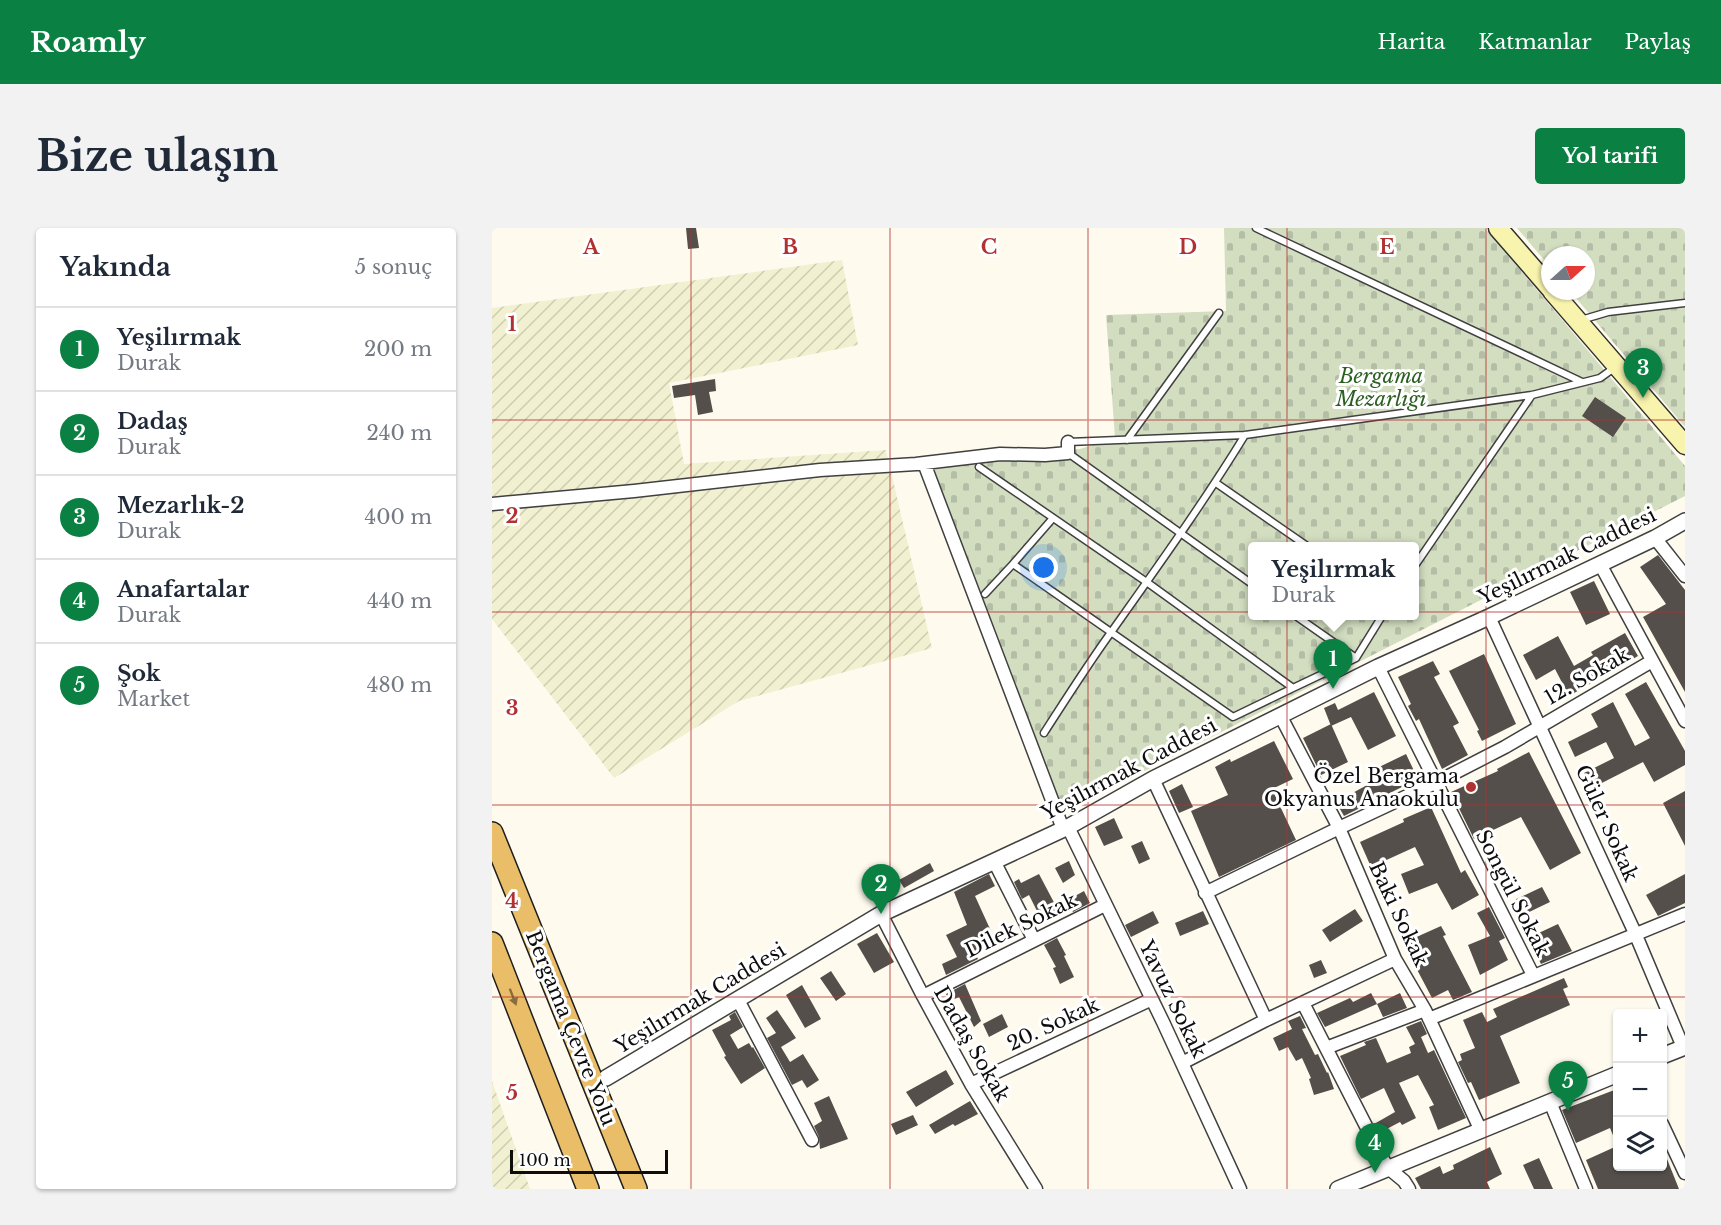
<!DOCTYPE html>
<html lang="tr">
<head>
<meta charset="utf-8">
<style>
	body { margin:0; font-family:"Libre Baskerville",serif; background:#f2f2f3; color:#1f2937 }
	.controls { position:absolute; right:18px; bottom:18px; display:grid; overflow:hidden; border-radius:6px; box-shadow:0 2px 4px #0004 }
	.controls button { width:54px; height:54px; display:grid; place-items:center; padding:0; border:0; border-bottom:2px solid #e0e1e3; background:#fff; color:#1f2937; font:30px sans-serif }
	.compass { position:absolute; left:1049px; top:18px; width:54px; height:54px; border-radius:50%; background:#fff; box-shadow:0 2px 4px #0004; rotate:69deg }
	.scale { position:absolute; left:18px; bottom:15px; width:158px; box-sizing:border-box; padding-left:6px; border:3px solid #0d0d0d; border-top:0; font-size:16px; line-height:21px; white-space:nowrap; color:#0d0d0d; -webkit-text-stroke:4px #fff; paint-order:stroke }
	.you { position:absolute; left:552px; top:340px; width:21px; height:21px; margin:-15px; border:4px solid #fff; border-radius:50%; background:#1a73e8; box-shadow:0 0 0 9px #1a73e833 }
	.badge { display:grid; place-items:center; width:39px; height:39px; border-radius:50%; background:#0b8043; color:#fff; font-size:20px; font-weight:700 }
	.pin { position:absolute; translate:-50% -50px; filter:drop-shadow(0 2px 3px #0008) }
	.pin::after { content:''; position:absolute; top:32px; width:21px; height:18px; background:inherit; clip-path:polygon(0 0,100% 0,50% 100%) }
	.popup { position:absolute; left:756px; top:314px; width:171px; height:78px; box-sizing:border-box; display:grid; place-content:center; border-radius:6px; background:#fff; filter:drop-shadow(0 2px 4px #0005); font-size:20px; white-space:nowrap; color:#747a83 }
	.popup b { font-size:22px; color:#1f2937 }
	.popup::after { content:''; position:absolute; left:50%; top:100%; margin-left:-12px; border:12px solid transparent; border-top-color:#fff }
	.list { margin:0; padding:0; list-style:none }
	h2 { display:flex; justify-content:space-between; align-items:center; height:78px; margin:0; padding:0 24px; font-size:26px }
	h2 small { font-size:20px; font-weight:400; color:#747a83 }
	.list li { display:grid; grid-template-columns:39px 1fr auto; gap:18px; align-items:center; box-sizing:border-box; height:84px; padding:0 24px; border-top:2px solid #e0e1e3 }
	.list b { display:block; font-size:22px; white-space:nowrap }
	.list p { margin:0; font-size:20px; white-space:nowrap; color:#747a83 }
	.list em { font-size:20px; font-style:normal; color:#747a83 }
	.icon { flex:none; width:33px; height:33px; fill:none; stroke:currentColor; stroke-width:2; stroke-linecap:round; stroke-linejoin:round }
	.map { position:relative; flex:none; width:1193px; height:961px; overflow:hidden; border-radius:6px }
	header { display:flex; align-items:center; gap:36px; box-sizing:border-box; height:84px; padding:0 30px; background:#0b8043; color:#fff }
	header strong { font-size:28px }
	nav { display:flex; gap:33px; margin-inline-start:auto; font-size:21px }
	.intro { display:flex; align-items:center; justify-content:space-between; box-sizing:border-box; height:144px; padding:0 36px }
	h1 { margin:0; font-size:42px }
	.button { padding:15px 27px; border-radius:6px; background:#0b8043; color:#fff; font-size:21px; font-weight:700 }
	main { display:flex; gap:36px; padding:0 36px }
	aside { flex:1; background:#fff; border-radius:6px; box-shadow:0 2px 4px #0004 }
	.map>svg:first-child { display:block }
</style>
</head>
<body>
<header>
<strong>Roamly</strong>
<nav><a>Harita</a><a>Katmanlar</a><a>Paylaş</a></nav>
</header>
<div class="intro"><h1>Bize ulaşın</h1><a class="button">Yol tarifi</a></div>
<main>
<aside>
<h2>Yakında<small>5 sonuç</small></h2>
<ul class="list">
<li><span class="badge">1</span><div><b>Yeşilırmak</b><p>Durak</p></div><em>200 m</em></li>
<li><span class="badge">2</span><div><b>Dadaş</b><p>Durak</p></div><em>240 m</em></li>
<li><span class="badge">3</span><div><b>Mezarlık-2</b><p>Durak</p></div><em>400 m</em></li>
<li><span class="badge">4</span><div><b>Anafartalar</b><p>Durak</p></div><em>440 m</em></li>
<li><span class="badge">5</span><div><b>Şok</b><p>Market</p></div><em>480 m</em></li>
</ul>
</aside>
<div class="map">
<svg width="1193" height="961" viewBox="0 0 1193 961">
	<defs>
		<pattern id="farmland-furrows" width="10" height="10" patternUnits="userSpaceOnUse" patternTransform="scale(1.5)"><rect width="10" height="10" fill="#f1f0d0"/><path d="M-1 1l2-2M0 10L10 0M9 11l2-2" fill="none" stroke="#cdcdb1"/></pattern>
		<pattern id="cemetery-stones" width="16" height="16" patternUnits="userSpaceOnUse" patternTransform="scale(1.5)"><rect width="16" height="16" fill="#d3dec1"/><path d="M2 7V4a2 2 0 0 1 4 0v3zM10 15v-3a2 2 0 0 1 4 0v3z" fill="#b4bda5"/></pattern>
	</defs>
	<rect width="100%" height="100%" fill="#fefbee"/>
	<path fill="url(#farmland-furrows)" d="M350 32 366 117 177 155 192 236 394 222 440 420 247 473 122 550 0 391V80Z
		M0 853 38 961H0Z"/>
	<path fill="url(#cemetery-stones)" fill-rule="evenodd" d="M732 0H993L1193 238V268L572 584 438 239 588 221 623 210 614 87 734 83ZM760 318H922V388H760Z
		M1025 0H1193V199L1078 63H1094V27H1058V39Z"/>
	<path fill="#544f4a" d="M194 0H204L207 20 196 21Z
		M223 151 224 163 217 164 221 184 206 187 203 167 182 170 180 158Z
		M1103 169 1134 190 1121 209 1090 188Z
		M1166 327 1193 362V464L1151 389 1174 376 1148 339Z
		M1102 353 1118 386 1094 397 1078 364Z
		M1133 405 1146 428 1077 468 1063 441 1044 452 1031 427 1066 408 1082 438 1101 427 1099 424Z
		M992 426 1024 496 990 513 985 503 987 502 957 443Z
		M941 433 948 446 942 449 967 495 961 498 976 527 950 541 927 491 924 493 916 478 919 476 906 449Z
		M1154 454 1193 523V537L1162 554 1151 534 1100 560 1092 545 1122 530 1114 514 1083 529 1076 514 1106 499 1099 486 1121 474 1143 518 1158 510 1133 466Z
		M882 464 904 508 876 522 859 489 839 498 832 480 843 475 846 482Z
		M839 496 856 534 829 547 811 510Z
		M782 513 801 551 780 561 804 612 727 649 699 583 736 567 723 539 738 531 739 534Z
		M1037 524 1089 625 1058 642 1029 589 982 611 959 564 1006 543 1005 541Z
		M914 526 926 551 852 588 844 574 888 550 883 541Z
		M690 556 701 579 687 585 677 563Z
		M1193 563V618L1171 575Z
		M939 579 969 645 973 642 987 667 960 682 945 655 917 666 909 646 932 637 923 619 879 639 868 614 912 594 911 591Z
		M622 590 631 610 612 618 603 599Z
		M650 613 658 631 647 636 639 618Z
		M577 633 583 647 571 655 563 640Z
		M438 635 442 643 412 660 407 652Z
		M497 646 503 658 483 668 504 714 483 724 486 731 454 747 450 736 465 729 454 707 475 697 462 664Z
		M547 646 566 682 548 689 537 667 530 671 522 654 527 651 529 655Z
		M1193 646V675L1166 688 1154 667Z
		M1050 659 1058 674 1025 690 1018 674Z
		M592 663 598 675 581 684 574 673Z
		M997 679 1013 710 1007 713 1016 732 988 747 976 717 998 708 985 685Z
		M863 681 871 693 838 714 830 702Z
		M661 683 667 695 639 709 633 697Z
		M711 683 717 696 688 708 683 695Z
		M1066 696 1080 723 1049 736 1036 710Z
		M949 698 954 707 951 708 980 764 961 772 956 762 940 770 911 715Z
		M385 705 402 734 382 745 365 716Z
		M565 710 574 727 572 728 582 749 568 756 561 740 564 739 552 717Z
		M829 732 835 745 822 750 817 737Z
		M339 743 354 766 344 773 328 750Z
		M1072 750 1076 759 1071 761 1078 777 1008 808 1028 855 987 872 979 854 976 855 966 834 970 832 968 826 983 820 971 792 990 784 995 794 1005 789 1001 781Z
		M473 756 489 793 482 799 467 769 458 773 454 766Z
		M310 757 329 791 313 800 294 767Z
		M879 765 885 776 833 799 825 785 858 770 861 774Z
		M908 765 915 780 891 789 885 776Z
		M285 782 304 810 289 819 298 834 311 826 327 852 315 860 310 852 300 857 275 810 284 805 274 790Z
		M243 784 251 799 238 807 246 821 257 815 260 820 261 819 273 840 249 856 232 829 234 828 220 802 239 792 237 788Z
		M510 786 516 799 497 809 491 796Z
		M808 788 814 800 810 801 823 827 826 826 835 845 836 844 842 861 822 867 817 851 819 850 810 830 804 833 796 819 787 823 781 810 800 801 796 793Z
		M929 793 935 806 929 809 936 825 942 822 974 890 946 902 937 879 942 877 926 847 907 855 924 890 910 897 908 894 887 905 882 896 903 884 892 860 869 871 848 828 874 817 872 814 884 810 895 835 919 825 917 819 923 816 914 799Z
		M454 842 462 856 424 879 414 864Z
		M1125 861V917L1118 900 1084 915 1070 882Z
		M337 868 356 911 328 921 327 909 322 898 330 893 322 875Z
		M478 873 486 886 463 898 461 896 443 906 437 897Z
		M421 887 426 897 404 907 399 896Z
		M1125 918V939H1170L1171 921 1187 961H1106L1094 932Z
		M998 919 1010 946 995 954 998 961H929L923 950 948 938 951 946 962 941 961 937Z
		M1047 930 1061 961H1042L1031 937Z"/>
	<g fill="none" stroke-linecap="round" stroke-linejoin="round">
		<defs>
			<path id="service" d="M764 0 1090 154
				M1089 92 1116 84 1193 75
				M635 212 727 85
				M576 214 753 207 1040 167 1108 150 1122 140
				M576 225 760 356
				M487 239 656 355 801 460 864 430
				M724 255 815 318
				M561 290 521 336 741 489 801 460
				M922 339 1040 167
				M493 366 521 336
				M804 388 864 430 890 388
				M552 505C574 471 596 436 620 403 666 338 712 274 753 207"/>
			<path id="minor" d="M432 235 571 601
				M0 276 142 263 328 242 424 236 508 226 553 227 576 225V214
				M1163 310 1193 348
				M1108 336 1193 493
				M997 389 1143 705 1191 819
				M886 439 1041 747
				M788 487 847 600 903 731 933 782 989 903
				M661 551 774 792
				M576 599 671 794 748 961
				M502 633 542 712
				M713 665 847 600 943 555 1013 519 1160 433
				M389 686 431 768 479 856 544 961
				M431 768 613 677
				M246 772 320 912
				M811 775 895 939 912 953 917 961
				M937 791 1193 686
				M834 820 933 782
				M690 835 774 792 903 731
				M479 856 660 771
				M1058 874 1094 961
				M1170 896 1193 945"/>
			<path id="tertiary" d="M1170 828 1193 819
				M114 850 389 686 576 599 661 551 886 439 997 389 1163 310 1193 293
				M846 961 1126 846"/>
			<path id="secondary" d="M1006 0 1058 60
				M1060 63 1193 217"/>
			<path id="trunk" d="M0 605 144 961
				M0 715 96 961"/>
		</defs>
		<use href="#service" stroke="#404040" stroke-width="9"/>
		<use href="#minor" stroke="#404040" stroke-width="15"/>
		<use href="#tertiary" stroke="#404040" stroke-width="18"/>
		<use href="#secondary" stroke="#2f2f2f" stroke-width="21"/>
		<use href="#trunk" stroke="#1e1e1e" stroke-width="24"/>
		<use href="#service" stroke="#fff" stroke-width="6"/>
		<use href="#minor" stroke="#fff" stroke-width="12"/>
		<use href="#tertiary" stroke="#fff" stroke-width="15"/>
		<use href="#secondary" stroke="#f8f4ae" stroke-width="18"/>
		<use href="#trunk" stroke="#eabe68" stroke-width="21"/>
	</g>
	<defs><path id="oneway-solid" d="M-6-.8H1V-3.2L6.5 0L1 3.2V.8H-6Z" transform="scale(1.5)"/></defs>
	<use fill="#876e3f" href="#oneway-solid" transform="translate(21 769) rotate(69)"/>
	<path fill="none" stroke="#b13130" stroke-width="1.5" stroke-opacity="0.55" d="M199 0V961M398 0V961M596 0V961M795 0V961M994 0V961M0 192H1193M0 384H1193M0 577H1193M0 769H1193"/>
	<circle fill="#b13130" stroke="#fff" stroke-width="2" cx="979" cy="559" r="6"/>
	<g text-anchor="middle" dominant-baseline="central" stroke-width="6" stroke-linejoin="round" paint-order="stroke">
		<g font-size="20" font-style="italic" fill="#2c5f22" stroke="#fff">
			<text x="889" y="148">Bergama<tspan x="889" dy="23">Mezarlığı</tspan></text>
		</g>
		<g font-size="20" fill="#0d0d0d" stroke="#fff">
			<text transform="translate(1075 328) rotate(-26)">Yeşilırmak Caddesi</text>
			<text transform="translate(1095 448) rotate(-30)">12. Sokak</text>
			<text transform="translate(637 541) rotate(-28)">Yeşilırmak Caddesi</text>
			<text transform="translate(1115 595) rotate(66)">Güler Sokak</text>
			<text transform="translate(1021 665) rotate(63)">Songül Sokak</text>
			<text transform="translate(907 686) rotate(65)">Baki Sokak</text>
			<text transform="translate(529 697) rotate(-26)">Dilek Sokak</text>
			<text transform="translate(208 770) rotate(-31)">Yeşilırmak Caddesi</text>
			<text transform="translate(681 771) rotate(64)">Yavuz Sokak</text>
			<text transform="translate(561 796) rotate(-25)">20. Sokak</text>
			<text transform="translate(79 800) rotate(68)">Bergama Çevre Yolu</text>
			<text transform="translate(480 816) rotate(60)">Dadaş Sokak</text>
		</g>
		<g font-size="20" fill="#0d0d0d" stroke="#fff" text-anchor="end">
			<text x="967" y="548">Özel Bergama<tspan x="967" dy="23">Okyanus Anaokulu</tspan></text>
		</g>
	</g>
	<g font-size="20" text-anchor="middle" font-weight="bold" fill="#b13130" stroke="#fff" stroke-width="6" stroke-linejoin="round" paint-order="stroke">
		<text x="99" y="26">A</text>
		<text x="298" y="26">B</text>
		<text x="497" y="26">C</text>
		<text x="696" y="26">D</text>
		<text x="895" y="26">E</text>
		<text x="20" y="103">1</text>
		<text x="20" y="295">2</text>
		<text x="20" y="487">3</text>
		<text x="20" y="680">4</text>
		<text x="20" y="872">5</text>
	</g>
</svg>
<div class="controls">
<button>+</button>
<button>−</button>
<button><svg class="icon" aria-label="layers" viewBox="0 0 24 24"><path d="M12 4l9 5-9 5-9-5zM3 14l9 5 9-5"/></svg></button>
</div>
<svg class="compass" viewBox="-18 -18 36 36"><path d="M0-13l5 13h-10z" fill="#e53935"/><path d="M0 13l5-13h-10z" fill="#747a83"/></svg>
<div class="scale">100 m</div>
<div class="you"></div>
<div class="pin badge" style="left:841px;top:461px">1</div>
<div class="popup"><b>Yeşilırmak</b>Durak</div>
<div class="pin badge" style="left:389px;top:686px">2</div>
<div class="pin badge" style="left:1151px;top:170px">3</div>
<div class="pin badge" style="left:883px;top:945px">4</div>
<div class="pin badge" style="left:1076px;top:883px">5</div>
</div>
</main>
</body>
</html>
